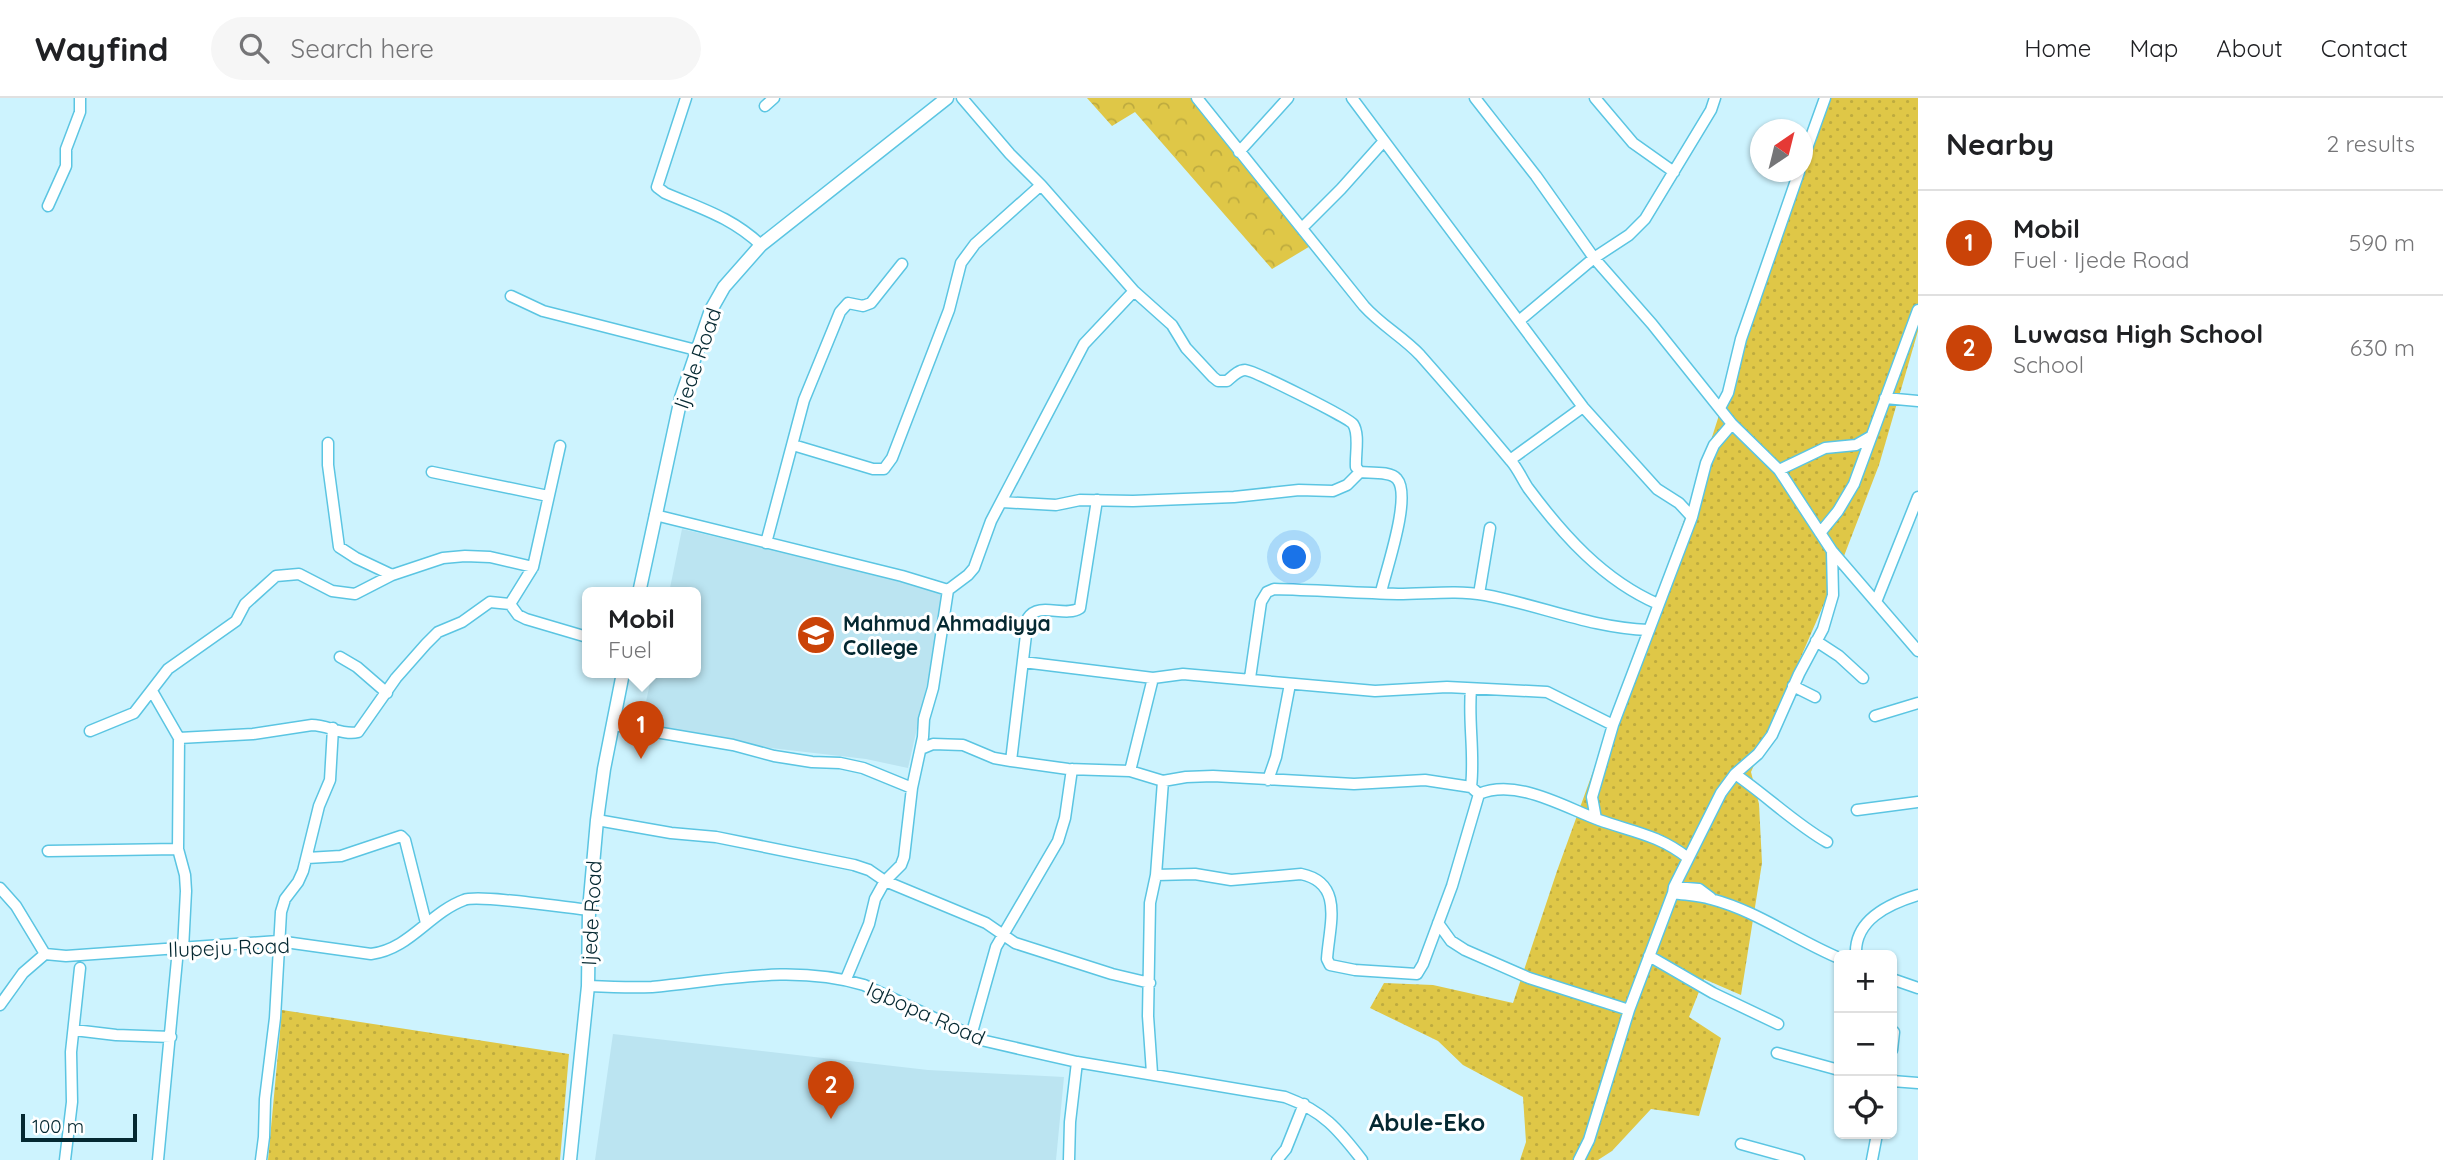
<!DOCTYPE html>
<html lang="en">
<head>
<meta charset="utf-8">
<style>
	body { margin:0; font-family:Quicksand,sans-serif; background:#f6f6f6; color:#202124 }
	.controls { position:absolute; right:21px; bottom:21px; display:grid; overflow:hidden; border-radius:10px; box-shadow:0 2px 5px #0004 }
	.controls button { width:63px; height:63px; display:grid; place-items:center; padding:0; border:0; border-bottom:2px solid #e0e0e0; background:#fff; color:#202124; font:35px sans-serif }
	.compass { position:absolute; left:1750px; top:21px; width:63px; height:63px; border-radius:50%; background:#fff; box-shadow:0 2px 5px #0004; rotate:35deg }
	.scale { position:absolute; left:21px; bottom:18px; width:116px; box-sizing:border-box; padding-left:7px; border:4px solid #042831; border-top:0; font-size:19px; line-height:24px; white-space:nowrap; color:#042831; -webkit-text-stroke:5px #fff; paint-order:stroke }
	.you { position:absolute; left:1295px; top:460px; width:24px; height:24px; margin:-18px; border:5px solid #fff; border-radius:50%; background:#1a73e8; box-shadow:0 0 0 10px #1a73e833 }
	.badge { display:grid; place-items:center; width:46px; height:46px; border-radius:50%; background:#ca4308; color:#fff; font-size:23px; font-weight:700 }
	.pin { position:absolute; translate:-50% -58px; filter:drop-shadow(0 2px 4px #0008) }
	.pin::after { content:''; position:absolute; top:37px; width:24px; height:21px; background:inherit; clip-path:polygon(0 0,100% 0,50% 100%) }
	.popup { position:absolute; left:582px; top:489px; width:119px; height:91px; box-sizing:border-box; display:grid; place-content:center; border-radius:10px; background:#fff; filter:drop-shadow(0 2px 5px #0005); font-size:23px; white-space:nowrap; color:#757577 }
	.popup b { font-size:26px; color:#202124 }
	.popup::after { content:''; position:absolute; left:50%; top:100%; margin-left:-14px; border:14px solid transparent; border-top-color:#fff }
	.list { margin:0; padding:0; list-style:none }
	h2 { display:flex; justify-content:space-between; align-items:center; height:91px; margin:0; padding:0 28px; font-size:30px }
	h2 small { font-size:23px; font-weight:400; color:#757577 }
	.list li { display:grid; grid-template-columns:46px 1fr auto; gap:21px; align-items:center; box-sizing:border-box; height:105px; padding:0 28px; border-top:2px solid #e0e0e0 }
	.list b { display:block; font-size:26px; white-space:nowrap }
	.list p { margin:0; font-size:23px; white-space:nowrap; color:#757577 }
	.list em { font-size:23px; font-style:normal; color:#757577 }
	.icon { flex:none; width:38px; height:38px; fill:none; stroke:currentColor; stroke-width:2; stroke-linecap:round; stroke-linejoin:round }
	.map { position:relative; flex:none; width:1918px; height:1062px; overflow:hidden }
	header { display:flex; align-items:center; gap:42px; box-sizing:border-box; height:98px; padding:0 35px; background:#fff; border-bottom:2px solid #e0e0e0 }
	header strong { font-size:33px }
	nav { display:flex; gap:38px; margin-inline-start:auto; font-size:24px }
	.search { width:490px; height:63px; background:#f6f6f6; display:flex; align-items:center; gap:18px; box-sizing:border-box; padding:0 24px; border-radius:38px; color:#757577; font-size:26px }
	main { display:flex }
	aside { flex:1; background:#fff }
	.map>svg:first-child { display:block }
</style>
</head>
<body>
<header>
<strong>Wayfind</strong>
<div class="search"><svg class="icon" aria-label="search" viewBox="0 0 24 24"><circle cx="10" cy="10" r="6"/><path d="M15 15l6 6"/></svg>Search here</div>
<nav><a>Home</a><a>Map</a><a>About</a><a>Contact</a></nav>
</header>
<main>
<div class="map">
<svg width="1918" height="1062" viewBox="0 0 1918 1062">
	<defs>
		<pattern id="grass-dots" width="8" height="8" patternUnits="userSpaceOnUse" patternTransform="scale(1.75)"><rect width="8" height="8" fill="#dfc747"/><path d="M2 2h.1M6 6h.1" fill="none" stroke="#beab3f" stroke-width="1.8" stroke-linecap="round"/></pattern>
		<pattern id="forest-crowns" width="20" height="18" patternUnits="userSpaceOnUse" patternTransform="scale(1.75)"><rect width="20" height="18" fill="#dfc747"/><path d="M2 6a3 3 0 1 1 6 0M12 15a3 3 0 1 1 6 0" fill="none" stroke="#beab3f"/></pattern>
	</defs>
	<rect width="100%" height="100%" fill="#cdf3fe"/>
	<path fill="#bbe4f1" d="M682 431 903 482 940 495 942 500 930 573 908 670 866 661 754 648 641 628 652 575H695V495H669Z
		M613 936 928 972 1064 979 1056 1062H595Z"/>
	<path fill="url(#grass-dots)" d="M1828 0H1918V233L1879 367 1839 471 1751 674 1759 706 1762 765 1741 897 1704 881 1689 919 1721 940 1699 1018 1651 1011 1612 1053 1598 1062H1520L1526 1044 1523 999 1463 967 1438 943 1370 910 1384 885 1433 887 1513 905 1557 773 1696 389 1737 261Z
		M282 912 569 956 560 1062H268Z"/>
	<path fill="url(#forest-crowns)" d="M1087 0H1193L1312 147 1272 171 1135 14 1112 28Z"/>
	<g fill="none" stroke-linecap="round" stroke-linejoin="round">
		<defs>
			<path id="minor" d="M686 0 657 89 665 95C702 111 731 119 761 147
				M962 0 1010 56 1041 87 1134 193 1172 227 1186 250 1213 279 1218 283H1227C1232 279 1238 272 1245 272 1253 272 1349 320 1353 326 1360 336 1355 357 1356 369L1360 374
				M1197 0 1364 208C1381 227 1403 239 1420 257 1451 292 1481 327 1511 363 1518 371 1522 381 1528 390 1563 437 1603 482 1658 506
				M1352 0 1583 309 1657 391 1679 405 1692 419
				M1475 0 1536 78 1594 160 1652 226 1732 326 1779 372 1832 453 1918 553
				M1595 0 1633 45 1674 74
				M765 8 774 0
				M1239 54 1288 0
				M1802 64 1825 0
				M48 108 66 68V51L80 14V0
				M1302 130 1341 91 1383 44
				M511 198 543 213 696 252
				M1520 222 1594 160 1629 137 1645 121 1711 12 1715 0
				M1885 300 1918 303
				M1720 310 1728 295 1741 241 1799 74
				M328 345V367L339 449 356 460 392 477
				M793 347 873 371H884L892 360 949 212 961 165 975 146 1041 87
				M560 348 533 469 510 506 518 517 526 521 587 539
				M1510 362 1583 309
				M1779 372 1825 350 1856 347 1870 339
				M432 374 548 398
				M1002 404 1056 407 1080 402 1133 403 1234 399 1299 392 1333 393 1347 387 1360 374C1370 375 1391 373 1397 381 1412 398 1386 472 1381 494
				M655 417 902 478 948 492
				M1820 435 1838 413 1854 386 1918 212
				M766 445 804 302 840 214 848 205 863 208 871 205 902 166
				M1479 496 1490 430
				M1876 504 1918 399
				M1816 543 1839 558 1863 580
				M340 559 357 569 387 595
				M1023 564 1153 580 1183 576 1375 593 1447 589 1547 594 1613 627
				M1250 580 1261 504 1267 494 1274 491C1316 492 1357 495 1398 496 1427 496 1456 492 1485 497 1540 507 1591 530 1648 532
				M1793 588 1815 599
				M1471 591C1468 624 1475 656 1471 689
				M152 593 179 640 178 751 185 777 186 793 183 851
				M1875 618 1918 605
				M614 627 733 647 774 658 812 664 840 665 863 670 912 690
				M90 633 134 615 168 571 236 523 245 506 276 478 299 476 332 493 355 496 392 477 443 460 465 458 490 459 533 469
				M179 640 253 636 312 627C327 627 344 638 358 634L396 580 426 546 438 534 462 524 490 504 510 506
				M921 651 933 646 963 647 994 660 1011 663 1068 671 1130 673 1163 683 1186 679 1213 678 1354 686 1425 682 1471 689 1479 696
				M1011 663 1028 520C1039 503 1065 520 1080 510L1097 402
				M1130 673 1153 580
				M1735 676C1767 698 1794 725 1827 744
				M1268 682 1276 659 1290 586
				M1479 696C1517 680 1564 709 1599 722 1633 734 1659 737 1688 760
				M1857 712 1918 704
				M1596 721 1592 699 1613 627 1692 419 1706 365 1714 347 1732 326
				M597 722 671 735 716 739 854 767 869 772 885 783 986 825 1015 845 1112 876 1150 885
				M48 753 178 751
				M307 760 341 758 401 738 405 742 426 825
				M1156 777 1195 776 1231 782 1301 776C1345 785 1329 828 1327 861L1330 867 1355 872 1417 876 1423 866 1452 788 1479 696
				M1674 789 1699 791 1711 800
				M0 790 16 808 45 856
				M1673 795C1686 797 1699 797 1711 801 1757 813 1796 842 1839 860
				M1438 825 1451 843 1465 852 1529 880 1629 912
				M1856 857C1854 822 1888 806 1918 797
				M1649 858 1713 895 1778 926
				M846 881 869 826 875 801 885 783 901 767 904 759 912 690 923 639 924 621 933 590 948 492 968 477 974 470 991 423 1084 246 1134 193
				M1892 881 1918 890
				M588 888C609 889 631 890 652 889 725 882 793 866 864 887L981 942 1077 964 1285 999C1323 1013 1338 1031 1362 1062
				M0 907 23 875 45 856 66 858 278 843 371 856C410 851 429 815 464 802 478 796 568 810 589 812
				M74 932 116 937 171 939
				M971 938 996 849 1058 743 1065 720 1072 671
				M1892 952 1894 934
				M1777 955 1839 972
				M1152 975 1148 918 1150 805 1156 777 1163 683
				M1892 983 1918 985
				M1741 1046 1799 1062
				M65 1062 72 1004 71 954 80 870
				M158 1062 178 851
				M261 1062 264 1039 265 1001 275 920 281 814 285 801 298 784 303 773 319 708 330 682 333 630
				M1069 1062 1070 1024 1077 964
				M1277 1062 1286 1051 1304 1006
				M1579 1062 1589 1042 1629 912 1673 795 1674 789 1721 695 1735 676 1758 656 1772 637 1799 576 1823 531 1833 497 1832 453
				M1872 1062 1877 1036"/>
			<path id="major" d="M639 495 681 300 711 212 724 189 761 147 947 0
				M570 1062 588 888 589 812 597 722 604 671 623 575"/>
		</defs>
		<use href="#minor" stroke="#5bc5e2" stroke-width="13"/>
		<use href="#major" stroke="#5bc5e2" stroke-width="15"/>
		<use href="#minor" stroke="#fff" stroke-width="10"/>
		<use href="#major" stroke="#fff" stroke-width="12"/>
	</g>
	<defs>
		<symbol id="school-disc" viewBox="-11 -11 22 22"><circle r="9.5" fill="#ca4308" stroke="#fff"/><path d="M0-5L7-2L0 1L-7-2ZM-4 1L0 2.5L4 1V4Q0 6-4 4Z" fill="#fff"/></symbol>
	</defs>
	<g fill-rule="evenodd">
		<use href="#school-disc" x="794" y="515" width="44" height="44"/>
	</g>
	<g text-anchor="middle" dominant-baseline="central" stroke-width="6" stroke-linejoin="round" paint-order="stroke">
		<g font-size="21" fill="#042831" stroke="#fff">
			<text transform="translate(697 260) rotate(-71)">Ijede Road</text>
			<text transform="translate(591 815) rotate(-87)">Ijede Road</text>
			<text transform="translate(229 849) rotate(-2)">Ilupeju Road</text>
			<text transform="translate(926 915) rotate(24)">Igbopa Road</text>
		</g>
		<g font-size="21" font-weight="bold" fill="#042831" stroke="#fff" text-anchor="start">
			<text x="843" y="525">Mahmud Ahmadiyya<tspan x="843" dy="24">College</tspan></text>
		</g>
		<g font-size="24" font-weight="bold" fill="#042831" stroke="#fff">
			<text x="1427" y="1024">Abule-Eko</text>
		</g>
	</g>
</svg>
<div class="controls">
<button>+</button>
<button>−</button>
<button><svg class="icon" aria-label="locate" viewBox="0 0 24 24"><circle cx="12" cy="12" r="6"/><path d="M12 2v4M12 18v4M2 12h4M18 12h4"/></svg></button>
</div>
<svg class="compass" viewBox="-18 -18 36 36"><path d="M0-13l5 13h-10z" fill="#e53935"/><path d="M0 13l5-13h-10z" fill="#757577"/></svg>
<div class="scale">100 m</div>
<div class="you"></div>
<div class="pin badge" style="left:641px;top:661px">1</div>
<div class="popup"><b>Mobil</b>Fuel</div>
<div class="pin badge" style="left:831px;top:1021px">2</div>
</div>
<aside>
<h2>Nearby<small>2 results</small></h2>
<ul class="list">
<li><span class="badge">1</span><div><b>Mobil</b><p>Fuel · Ijede Road</p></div><em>590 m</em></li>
<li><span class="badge">2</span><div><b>Luwasa High School</b><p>School</p></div><em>630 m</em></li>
</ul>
</aside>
</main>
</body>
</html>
